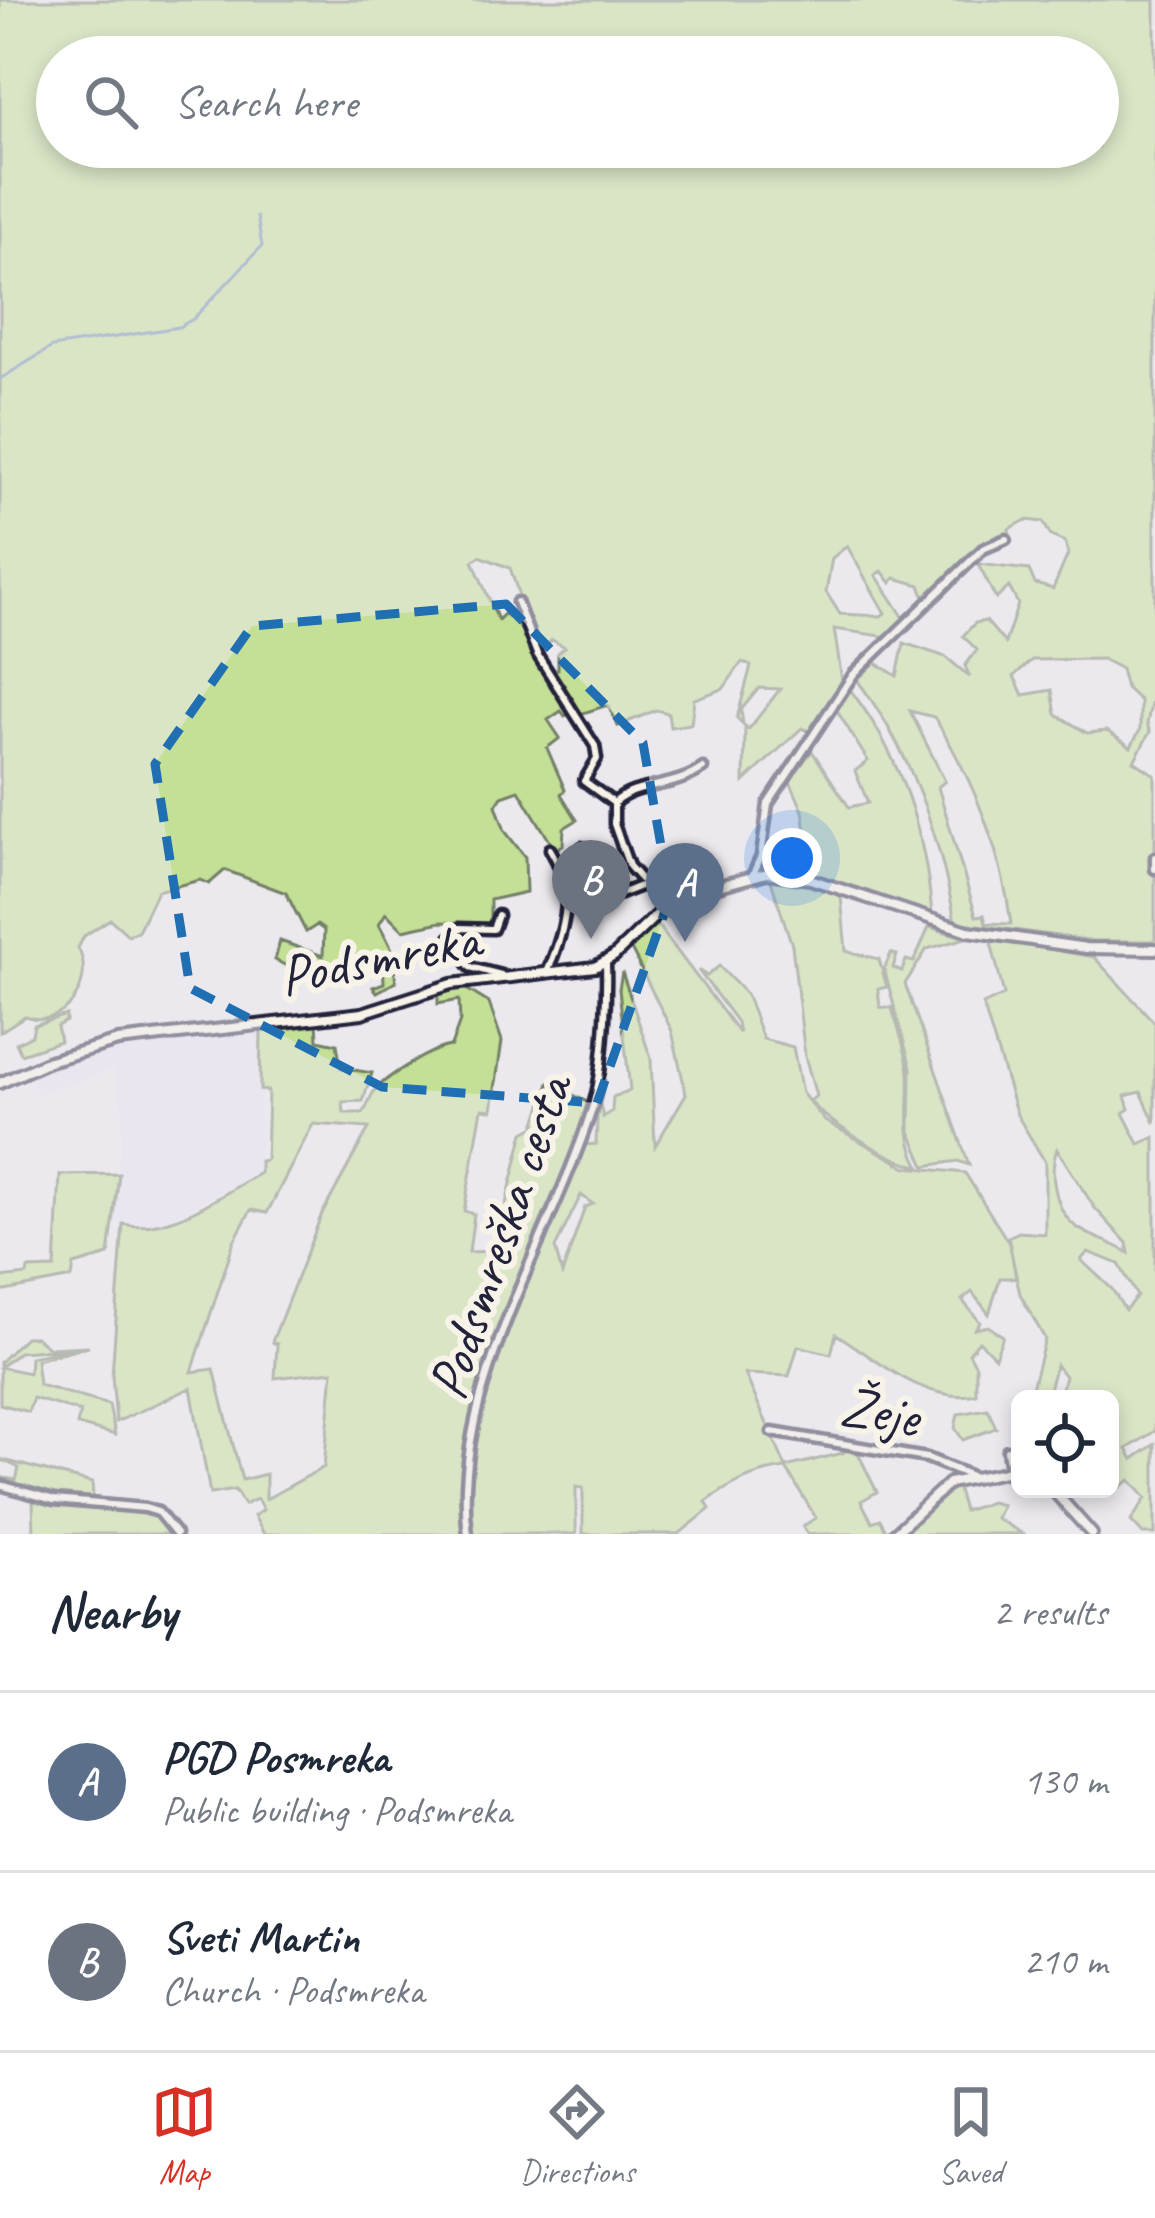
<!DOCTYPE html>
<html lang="en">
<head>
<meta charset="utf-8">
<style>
	body { margin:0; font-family:Caveat,sans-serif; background:#f6f6f7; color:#1f2937 }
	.controls { position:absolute; right:36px; bottom:36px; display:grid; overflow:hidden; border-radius:18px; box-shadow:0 6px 18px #0003 }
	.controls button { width:108px; height:108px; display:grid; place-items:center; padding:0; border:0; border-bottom:3px solid #e0e1e3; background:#fff; color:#1f2937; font:60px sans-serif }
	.you { position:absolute; left:792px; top:858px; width:42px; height:42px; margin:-30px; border:9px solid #fff; border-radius:50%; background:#1a73e8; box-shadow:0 0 0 18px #1a73e833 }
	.badge { display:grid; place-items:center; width:78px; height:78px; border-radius:50%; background:#d93025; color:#fff; font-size:39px; font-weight:700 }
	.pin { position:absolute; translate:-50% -99px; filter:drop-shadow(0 3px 6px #0008) }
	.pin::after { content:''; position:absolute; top:63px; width:42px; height:36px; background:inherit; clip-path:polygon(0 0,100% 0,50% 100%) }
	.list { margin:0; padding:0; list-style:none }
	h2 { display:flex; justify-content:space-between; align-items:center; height:156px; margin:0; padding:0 48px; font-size:51px }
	h2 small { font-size:39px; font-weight:400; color:#747a83 }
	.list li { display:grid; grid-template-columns:78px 1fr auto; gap:36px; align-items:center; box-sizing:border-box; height:180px; padding:0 48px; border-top:3px solid #e0e1e3 }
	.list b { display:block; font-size:45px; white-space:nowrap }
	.list p { margin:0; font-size:39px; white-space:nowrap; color:#747a83 }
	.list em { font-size:39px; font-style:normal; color:#747a83 }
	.icon { flex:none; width:66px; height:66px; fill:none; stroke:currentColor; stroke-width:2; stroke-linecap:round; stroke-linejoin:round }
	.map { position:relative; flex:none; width:1155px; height:1534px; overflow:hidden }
	.search { position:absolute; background:#fff; box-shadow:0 6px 18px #0003; left:36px; right:36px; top:36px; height:132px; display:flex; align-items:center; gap:30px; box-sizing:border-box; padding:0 42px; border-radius:66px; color:#747a83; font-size:45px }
	.sheet { height:516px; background:#fff }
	nav { display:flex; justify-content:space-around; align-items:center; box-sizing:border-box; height:168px; border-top:3px solid #e0e1e3; background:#fff; font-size:33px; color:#747a83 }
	nav a { display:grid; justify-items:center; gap:6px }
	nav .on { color:#d93025 }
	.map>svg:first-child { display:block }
</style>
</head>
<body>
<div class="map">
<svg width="1155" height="1534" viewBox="0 0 1155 1534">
	<rect width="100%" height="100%" fill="#ece9ee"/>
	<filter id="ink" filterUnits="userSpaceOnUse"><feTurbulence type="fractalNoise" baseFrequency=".00833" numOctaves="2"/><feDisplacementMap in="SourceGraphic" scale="24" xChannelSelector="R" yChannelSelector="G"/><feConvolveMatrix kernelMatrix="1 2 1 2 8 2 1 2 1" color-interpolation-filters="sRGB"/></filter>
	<g filter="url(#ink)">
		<path fill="#e5e2f2" d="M261 1029 260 1173 164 1222 113 1223 123 1112 114 1070 36 1094 33 1072 79 1052 130 1041Z"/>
		<path fill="#c4df96" stroke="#738068" stroke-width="3" fill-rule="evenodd" d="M0 0H1155V684L1147 724 1150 732 1134 761 1155 775V941H1095L955 922C939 832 910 749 855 677L870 659 897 676 904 643 946 657 970 677 965 666 977 650 963 636 975 623 986 621 1005 643 1018 604 1009 587 996 599 978 564 1029 570 1035 584 1053 589 1068 554 1065 542 1051 536 1043 522 1026 520 1009 529 1010 536 985 546 926 602 920 585 895 578 891 583 882 571 876 575 906 621 888 637 834 629 843 687 816 734 802 728 744 782 745 726 749 729 780 689 759 688 741 710 743 724 737 718 751 666 742 662 723 689 694 699 691 724 670 727 668 713 656 710 618 726 608 705 580 714 551 670 558 669V653L565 647 552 640 538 652C526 622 520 597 510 568L480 556 473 561 498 620 505 613 528 636 574 712 565 716 561 711 548 720 560 738 547 748 565 790 561 794 577 820 564 828 563 845 555 850 519 790 502 796 496 805 505 831 525 857 526 892 490 900V924L441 922 403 930 386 913 379 924 391 947 396 982 377 992 373 987 384 983 383 958 343 955 333 975 318 982 275 960 280 941 323 956 324 930 317 925 306 932 286 893 225 870 209 884 200 880 157 891 138 931 128 935 110 919 84 936 78 948C96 981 66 1031 25 1016L0 1032ZM57 57H1098V147H57ZM847 546 885 613 881 616 840 614 826 592 832 558ZM1102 659 1121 669 1126 688 1140 701V730L1131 747 1107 731 1087 733 1056 714 1052 690 1023 695 1014 676 1032 660ZM910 711 934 717C973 779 1002 851 1011 924L986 923 984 915 976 916 938 787 945 781Z
			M848 687C900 752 926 833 932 916L812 875 803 811 789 779 812 751 849 807 868 803 855 771 868 761 836 709Z
			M770 878H792L841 896 846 951 879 959 887 987 878 989 880 1007 892 1008C898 1029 907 1051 909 1073 911 1107 902 1136 920 1166 894 1163 826 1122 810 1101L816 1096 805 1056 792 945Z
			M656 923 739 1033 737 1022 698 970 707 976 719 966 746 994 763 1039 793 1047 802 1093 825 1121 906 1167 965 1173 1010 1245 1016 1278H1000L989 1314 972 1292 962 1300 980 1322 975 1329 988 1326 1003 1336 995 1357 979 1341 969 1353 976 1366V1394C926 1405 877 1359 836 1334L831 1354 798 1346 789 1376 745 1374 786 1467 843 1453 844 1447 857 1451 877 1492 861 1501 872 1522 880 1519 888 1534H807L803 1526 816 1518 786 1468C754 1472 732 1483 706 1502L710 1509 679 1534H583V1488L576 1487V1534H471C460 1401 531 1267 580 1145L596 1144 598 1097 603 1117 612 1111 613 1097 630 1090 619 989 622 972 651 1059 655 1146 686 1094 672 1031 631 949ZM581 1195 593 1204 585 1207 562 1274 555 1248Z
			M929 927 966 938 927 949 905 984 969 1165 958 1161 925 1166 910 1131 911 1068 884 969 891 953 897 955 893 968 902 971 906 960 914 962Z
			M990 938 1094 957 1155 1023V1123L1141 1092 1125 1096 1129 1109 1123 1113 1139 1144 1155 1137V1431L1127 1449 1133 1459 1155 1444V1534H1143L1131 1521 1146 1498 1130 1480 1120 1487 1110 1477V1399H1081L1064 1391 1059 1399 1065 1376 1056 1365 1046 1399H1029L1045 1339 1020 1294 1008 1237 1019 1232 1045 1234V1162L1017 1115 983 1005 1004 995ZM1057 1149 1094 1207 1127 1243 1129 1253C1095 1232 1064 1237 1055 1188 1052 1174 1052 1163 1057 1149ZM1088 1252 1119 1264 1137 1296 1125 1310 1112 1289 1081 1260Z
			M463 987 489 1003 502 1041 492 1110 482 1109 464 1211 474 1214 469 1252 494 1251 524 1132 535 1126 549 1083 589 1103C586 1140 558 1181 544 1214 507 1298 451 1444 465 1534H264L254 1516 263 1510 257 1499 244 1505 235 1490 210 1494 191 1388 116 1422 112 1375 123 1224C170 1235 220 1195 260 1173V1161L266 1160 268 1091 260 1090 261 1029 317 1020 318 1040 337 1044 341 1068 372 1073 363 1101 343 1102 344 1113H363C369 1106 369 1096 376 1089 389 1075 434 1047 451 1046L460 1021 459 1000 438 1004V992ZM313 1124 369 1128 321 1216 272 1342 277 1344 275 1378 333 1371 324 1467 266 1499V1474L242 1480 214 1369 192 1372 234 1241 251 1210 267 1213Z
			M66 1015V1021L57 1026 60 1041 21 1054 16 1043 32 1035 34 1025Z
			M119 1174 109 1255 74 1265 72 1278 0 1292V1278L27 1275 28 1269 55 1268 60 1175Z
			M25 1337H36L49 1348 89 1346 36 1360 39 1385 109 1405 115 1435 77 1425 80 1412 33 1398 28 1412 0 1404V1362ZM77 1348 30 1357 29 1373 0 1367 19 1352Z
			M988 1409 996 1428 963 1440 955 1428 958 1414Z
			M0 1459 92 1483 93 1497 60 1498 0 1483V1477L16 1480 19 1468Z
			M956 1483 964 1511 991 1502 1002 1505 996 1518 1023 1534H898L938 1493Z
			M33 1497 156 1513 173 1534H34Z"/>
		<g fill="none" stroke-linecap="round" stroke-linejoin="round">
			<path stroke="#698aac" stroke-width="3" d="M0 379 52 347 179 327 193 319 262 246 257 217"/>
			<defs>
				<path id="minor" d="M517 602 537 654 595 746 597 759 584 781 614 803
					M582 847 594 880 605 883 615 896 643 885
					M1155 857V869
					M752 876 761 856 768 804 853 675 983 549 1006 539
					M664 905 629 866 614 824V803C637 782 672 790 703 768
					M498 915 493 929 459 928 450 938 470 967 501 975
					M548 970C566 927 576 891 550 849
					M772 1432 927 1458 969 1475
					M1007 1450 1010 1469
					M0 1485 54 1500 145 1508 158 1512 176 1534
					M468 1534C449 1394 551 1239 592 1109 604 1072 607 1002 606 963"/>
				<path id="tertiary" d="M0 1083 49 1061 118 1041 362 1013 452 984 595 967 614 956 674 898 767 873 810 879 968 931 1086 948 1155 949
					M1052 1489 1092 1534
					M894 1534 949 1483 1020 1469"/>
			</defs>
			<use href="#minor" stroke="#22223b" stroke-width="15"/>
			<use href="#tertiary" stroke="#22223b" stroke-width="16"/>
			<use href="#minor" stroke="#f7f3e8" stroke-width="6"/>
			<use href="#tertiary" stroke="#f7f3e8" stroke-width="8"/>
		</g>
	</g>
	<path d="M0 0H1155V1534H0ZM506 604 643 743 670 897 597 1103 382 1087 190 988 155 764 252 626Z" fill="#ece9ee" fill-opacity=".55" fill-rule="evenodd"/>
	<path fill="none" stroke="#1f6fb2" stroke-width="9" stroke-dasharray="24 15" stroke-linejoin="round" d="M506 604 643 743 670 897 597 1103 382 1087 190 988 155 764 252 626Z"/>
	<g text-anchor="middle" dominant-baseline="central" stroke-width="12" stroke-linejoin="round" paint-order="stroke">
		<g font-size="57" fill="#22223b" stroke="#f7f3e8">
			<text transform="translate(379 957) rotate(-11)">Podsmreka</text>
			<text transform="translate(499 1237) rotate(-71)">Podsmreška cesta</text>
			<text transform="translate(880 1411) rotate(10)">Žeje</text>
		</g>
	</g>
</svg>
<div class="controls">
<button><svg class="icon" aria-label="locate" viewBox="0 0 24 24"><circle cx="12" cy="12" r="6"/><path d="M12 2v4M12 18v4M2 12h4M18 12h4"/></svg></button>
</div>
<div class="you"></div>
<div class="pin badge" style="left:685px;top:942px;background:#5c6f8a">A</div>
<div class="pin badge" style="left:591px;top:939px;background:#6b7280">B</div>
<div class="search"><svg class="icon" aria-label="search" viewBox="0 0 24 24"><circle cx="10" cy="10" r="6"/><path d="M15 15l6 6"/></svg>Search here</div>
</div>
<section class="sheet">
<h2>Nearby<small>2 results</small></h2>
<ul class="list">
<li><span class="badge" style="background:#5c6f8a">A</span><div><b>PGD Posmreka</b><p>Public building · Podsmreka</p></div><em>130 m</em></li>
<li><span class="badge" style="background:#6b7280">B</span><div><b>Sveti Martin</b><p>Church · Podsmreka</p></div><em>210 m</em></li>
</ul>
</section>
<nav>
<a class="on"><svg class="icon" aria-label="map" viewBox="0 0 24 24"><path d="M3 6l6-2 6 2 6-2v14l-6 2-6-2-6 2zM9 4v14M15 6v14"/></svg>Map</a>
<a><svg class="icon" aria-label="directions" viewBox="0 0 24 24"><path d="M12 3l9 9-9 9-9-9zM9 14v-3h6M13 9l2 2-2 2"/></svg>Directions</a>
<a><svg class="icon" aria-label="saved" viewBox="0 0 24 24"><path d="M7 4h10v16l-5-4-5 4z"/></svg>Saved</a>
</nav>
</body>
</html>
